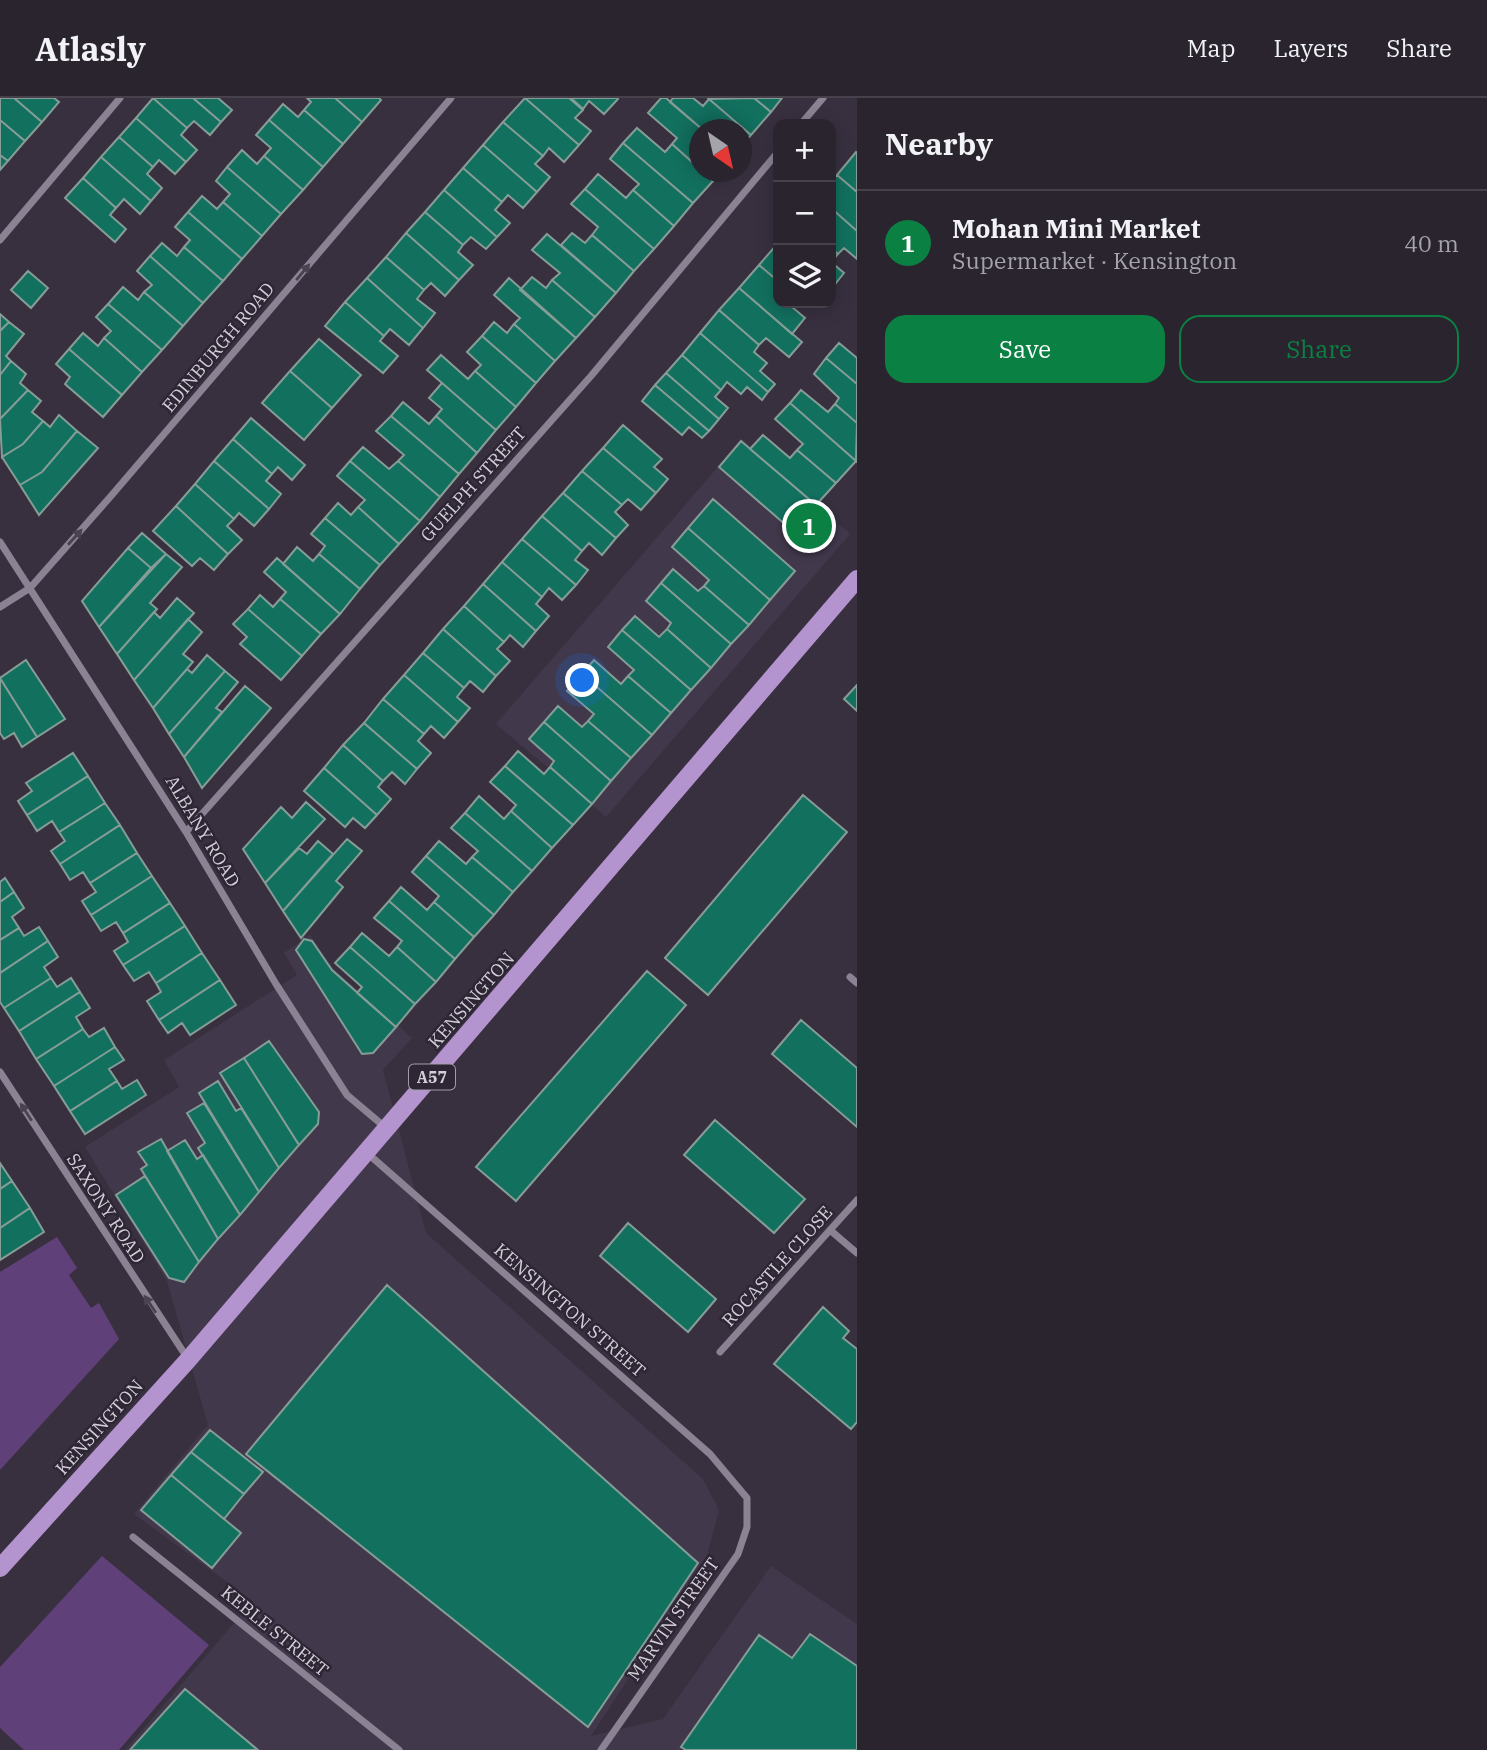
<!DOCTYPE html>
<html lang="en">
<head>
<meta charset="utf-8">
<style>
	body { margin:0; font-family:"IBM Plex Serif",serif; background:#322c37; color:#f1f3f6 }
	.controls { position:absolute; right:21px; top:21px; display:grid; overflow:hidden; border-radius:14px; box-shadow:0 4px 18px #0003 }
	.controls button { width:63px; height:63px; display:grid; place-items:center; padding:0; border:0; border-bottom:2px solid #46414b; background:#2a242f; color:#f1f3f6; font:35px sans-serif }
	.compass { position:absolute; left:689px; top:21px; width:63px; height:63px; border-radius:50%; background:#2a242f; box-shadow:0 4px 18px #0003; rotate:146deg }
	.you { position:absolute; left:583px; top:583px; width:24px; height:24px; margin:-18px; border:5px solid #fff; border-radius:50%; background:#1a73e8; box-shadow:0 0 0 10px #1a73e833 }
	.badge { display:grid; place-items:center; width:46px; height:46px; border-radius:50%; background:#0b8043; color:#fff; font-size:23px; font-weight:700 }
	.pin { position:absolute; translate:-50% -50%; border:4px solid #fff; box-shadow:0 2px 7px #0006 }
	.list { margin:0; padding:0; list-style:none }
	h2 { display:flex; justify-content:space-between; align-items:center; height:91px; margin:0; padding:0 28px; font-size:30px }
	h2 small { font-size:23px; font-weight:400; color:#a5a4aa }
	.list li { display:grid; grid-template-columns:46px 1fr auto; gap:21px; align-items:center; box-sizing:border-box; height:105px; padding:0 28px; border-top:2px solid #46414b }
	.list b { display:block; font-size:26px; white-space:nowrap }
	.list p { margin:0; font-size:23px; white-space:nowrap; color:#a5a4aa }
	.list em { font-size:23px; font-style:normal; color:#a5a4aa }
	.actions { display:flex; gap:14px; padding:21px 28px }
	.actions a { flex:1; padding:16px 0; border:2px solid #0b8043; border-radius:21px; text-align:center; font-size:24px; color:#0b8043 }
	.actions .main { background:#0b8043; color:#fff }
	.icon { flex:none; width:38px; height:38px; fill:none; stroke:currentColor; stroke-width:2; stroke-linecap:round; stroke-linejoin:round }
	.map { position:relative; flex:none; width:857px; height:1652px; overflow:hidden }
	header { display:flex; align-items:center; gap:42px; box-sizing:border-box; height:98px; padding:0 35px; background:#2a242f; border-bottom:2px solid #46414b }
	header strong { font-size:33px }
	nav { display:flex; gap:38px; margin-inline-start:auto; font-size:24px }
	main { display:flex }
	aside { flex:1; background:#2a242f }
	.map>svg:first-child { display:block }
</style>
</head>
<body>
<header>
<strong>Atlasly</strong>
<nav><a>Map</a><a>Layers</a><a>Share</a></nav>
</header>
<main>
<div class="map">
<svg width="857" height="1652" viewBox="0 0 857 1652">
	<rect width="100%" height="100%" fill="#38303f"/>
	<path fill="#42384c" d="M742 341 850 436 606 719 496 626Z
		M310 837 333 870 412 940 383 972 426 1135 703 1381 719 1412 706 1461 591 1638 663 1621 771 1468 857 1526V1652H125L253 1503 134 1416 208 1327 167 1183 85 1049 179 989 164 962 297 877 284 855Z"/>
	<path fill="#604079" d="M57 1139 77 1170 69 1177 91 1210 99 1205 119 1241 0 1372V1174Z
		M102 1458 209 1547 119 1652H24L0 1630V1569Z"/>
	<path fill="#12705f" stroke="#869d97" stroke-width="2" d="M0 0H14L42 24 25 43 0 22Z
		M14 0H54L59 4 42 24Z
		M153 0 187 30 181 37 197 52 186 64 136 20Z
		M153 0H193L221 24 210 37 194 23 187 30Z
		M193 0H218L232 12 221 24Z
		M307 0H335L362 24 343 46 304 12 311 4Z
		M335 0H379L381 2 362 24Z
		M525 0H569L583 12 575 20 591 33 579 47Z
		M525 0 579 47 564 64 549 50 543 58 503 24Z
		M571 0H617L618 1 604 16 589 3 583 11Z
		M661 0H666L703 32H699V70L672 46 677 40 648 15Z
		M673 0H693L703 8 709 1 751 37 741 48V32H703L670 4Z
		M754 0H782L771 14Z
		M754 0 771 14 751 37 709 1Z
		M283 6 298 19 304 12 343 46 323 69 269 22Z
		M136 20 186 64 175 76 159 62 153 69 119 39Z
		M0 22 25 43 8 63 0 57Z
		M269 22 323 69 303 92 264 58 271 50 256 37Z
		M503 24 543 58 535 66 550 79 537 94 483 47Z
		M637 30 665 54 672 46 713 83 693 105 623 45Z
		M119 39 153 69 147 76 162 90 151 103 101 59Z
		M623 45 693 105 674 128 633 92 639 86 610 61Z
		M483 47 537 94 523 110 508 97 502 104 463 70Z
		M242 52 257 66 264 58 303 92 281 116 227 69Z
		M856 54 857 55V94L837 77Z
		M0 57 8 63 0 72Z
		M101 59 151 103 140 116 124 101 116 110 83 80Z
		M227 69 281 116 262 138 223 104 230 96 216 83Z
		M463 70 502 104 495 112 510 125 497 139 444 92Z
		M703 74H721L713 83Z
		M598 76 626 100 633 92 674 128 654 151 585 91Z
		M837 77 857 94V133L831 110V83Z
		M83 80 116 110 110 117 126 131 115 144 65 100Z
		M585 91 654 151 634 173 592 137 598 129 571 106Z
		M444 92 497 139 486 151 471 139 463 147 425 114Z
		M202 98 217 111 223 104 262 138 242 161 188 114Z
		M831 110 857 133V161L844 150 838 156 831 150Z
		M188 114 242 161 223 183 184 149 190 142 175 129Z
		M425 114 463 147 458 154 473 167 459 182 406 135Z
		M406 135 459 182 445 198 431 185 424 192 386 159Z
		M572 135 585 145 592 137 634 173 616 195 561 147Z
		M547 136 616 195 595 219 552 182 560 175 532 152Z
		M162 145 177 158 184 149 223 183 203 205 150 158Z
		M778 145V183L759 167Z
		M831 150 838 156 831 164 844 175 832 190 831 188Z
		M150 158 203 205 183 228 144 194 152 187 137 173Z
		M386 159 424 192 417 201 435 215 423 230 367 180Z
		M759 167 778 183V205H796L792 209 805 220 792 236 739 190Z
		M28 173 48 190 31 210 11 192Z
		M532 179 546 190 552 182 595 219 576 240 520 192Z
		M367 180 423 230 409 247 390 231 384 238 345 204Z
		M509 180 576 240 555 263 514 226 520 220 494 197Z
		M123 189 138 202 144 194 183 228 162 252 108 206Z
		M739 190 802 244 789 259 766 240 759 247 719 212Z
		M345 204 384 238 380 243 398 258 383 275 325 228Z
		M108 206 162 252 142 274 104 240 111 233 96 219Z
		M719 212 759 247 754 254 767 265 760 273 775 286 768 294 700 235Z
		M0 216 9 224 0 233Z
		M9 224 24 236 6 258 11 263 0 277V233Z
		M494 224 507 235 514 226 555 263 536 285 482 238Z
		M83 235 98 248 104 240 142 274 122 297 69 251Z
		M700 235 768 294 762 302 747 289 741 296 727 284 721 292 682 257Z
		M482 238 536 285 516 309 475 273 481 267 467 254Z
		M319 241 361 277 332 310 290 273Z
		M839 245 857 260V286L826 260Z
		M69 251 122 297 103 319 65 286 70 279 56 266Z
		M441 257 468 281 475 273 516 309 496 332 427 272Z
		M682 257 721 292 715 299 728 310 719 321 666 275Z
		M826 260 857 286V325L835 306 839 300 814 276Z
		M11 263 26 276 20 285 28 292 0 321V277Z
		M290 273 332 310 304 342 262 305Z
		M666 275 719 321 709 333 655 287Z
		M442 285 496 332 477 355 436 318 442 311 429 300Z
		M655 287 709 333 702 340 689 329 682 337 642 303Z
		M28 292 41 303 32 314 43 323 23 346 2 359 0 321Z
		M801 292 828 314 835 306 857 325 856 363 790 305Z
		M403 304 429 326 436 318 477 355 459 376 391 318Z
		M790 305 856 363 836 385 797 352 803 346 775 321Z
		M59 317 77 333 42 374 20 387 2 359 23 346 43 323 50 329Z
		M391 318 459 376 440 399 398 363 404 357 376 333Z
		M251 320 305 367 292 382 278 369 272 376 233 341Z
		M623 327 662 361 654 369 668 381 656 395 603 350Z
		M77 333 98 350 39 417 20 387 42 374Z
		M763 337 790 360 797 352 836 385 816 407 750 351Z
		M233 341 272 376 266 383 281 396 269 411 214 363Z
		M741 343 833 422 810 448 719 369Z
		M363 349 389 371 398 363 440 399 420 423 350 363Z
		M603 350 656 395 641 412 628 401 622 407 582 373Z
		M214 363 269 411 254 428 239 415 234 421 195 386Z
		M350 363 420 423 399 446 358 409 365 402 337 378Z
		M582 373 622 407 615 414 628 427 616 440 563 395Z
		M195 386 234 421 227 428 242 442 228 456 176 408Z
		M563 395 616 440 602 457 589 445 582 453 542 418Z
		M713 401 795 473 770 502 688 430Z
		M338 405 351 417 358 409 399 446 380 467 325 420Z
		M176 408 228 456 214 472 200 460 192 468 153 433Z
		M542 418 582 453 575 462 588 472 576 487 522 441Z
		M325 420 380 467 360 491 319 456 325 448 311 436Z
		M688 430 770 502 749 527 704 488 709 482 672 449Z
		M142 435 166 456 151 470 128 450Z
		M522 441 576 487 562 502 549 490 542 499 502 464Z
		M297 449 313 463 319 456 360 491 340 516 283 466Z
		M128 450 151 470 99 529 82 503Z
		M166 456 182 469 150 505 157 511 117 556 99 529Z
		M277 460 340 516 321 536 280 501 286 494 264 474Z
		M502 464 542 499 536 506 549 518 536 533 483 486Z
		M673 471 698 493 704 488 749 527 731 546 661 485Z
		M661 485 731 546 711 570 667 531 671 525 646 503Z
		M483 486 536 533 523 549 510 537 504 544 464 508Z
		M260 497 273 509 280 501 321 536 302 558 248 511Z
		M177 500 194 515 134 582 117 556 154 514 160 520Z
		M464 508 504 544 497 551 510 563 496 578 443 531Z
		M248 511 302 558 281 582 240 546 247 539 233 526Z
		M635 518 659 539 667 531 711 570 691 592 622 532Z
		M188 521 202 534 183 556 193 564 153 610 134 582Z
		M443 531 496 578 483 594 470 583 464 590 423 555Z
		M622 532 691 592 671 615 628 578 634 572 608 549Z
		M423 555 464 590 457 599 470 610 458 624 404 577Z
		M207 557 225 573 169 636 153 610 187 571 192 575Z
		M26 562 65 621 37 639 0 580Z
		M594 562 621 586 628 578 671 615 652 637 582 576Z
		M225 573 238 584 216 610 222 614 184 659 169 636Z
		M582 576 652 637 631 660 588 623 594 616 567 593Z
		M404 577 458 624 444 640 431 628 424 636 383 601Z
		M0 580 37 639 22 649 14 635 4 641 0 635Z
		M857 587V613L844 601Z
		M245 588 271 610 202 690 184 659Z
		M383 601 424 636 418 643 431 655 417 671 364 625Z
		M558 608 582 629 588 623 631 660 611 683 544 624Z
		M544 624 611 683 592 706 550 669 554 663 529 641Z
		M364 625 417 671 405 686 392 674 383 683 343 647Z
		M343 647 383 683 378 689 391 701 377 717 324 670Z
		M518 653 544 676 550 669 592 706 573 727 505 668Z
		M73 655 88 678 27 717 18 703 32 693 26 685Z
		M505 668 573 727 552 750 511 713 516 707 490 684Z
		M324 670 377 717 365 730 353 720 345 729 304 693Z
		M88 678 105 705 59 734 52 723 37 733 27 717Z
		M803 697 847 734 708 897 665 860Z
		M479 698 504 721 511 713 552 750 532 773 465 715Z
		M306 704 325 721 265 785 243 751 281 709 292 720Z
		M105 705 120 727 60 766 51 753 65 743 59 734Z
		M465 715 532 773 513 794 472 759 478 753 451 730Z
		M120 727 137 755 90 785 83 774 70 782 60 766Z
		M347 741 362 753 336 783 343 789 301 840 283 813Z
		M318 743 333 756 283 813 265 785 299 750 307 756Z
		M439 743 466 766 472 759 513 794 494 817 426 758Z
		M137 755 152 778 91 817 82 803 96 794 90 785Z
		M426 758 494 817 474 839 434 804 439 798 412 774Z
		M152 778 170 805 123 835 116 824 101 833 91 817Z
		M5 780 14 794 0 804V784Z
		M401 789 427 812 434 804 474 839 455 861 389 803Z
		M14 794 24 810 12 819 19 830 0 842V804Z
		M389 803 455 861 436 884 397 849 402 843 374 820Z
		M170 805 185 828 123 867 114 853 128 844 123 835Z
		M185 828 202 855 156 885 149 874 134 883 123 867Z
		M39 829 48 843 0 875V842L19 830 24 838Z
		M362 835 389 858 397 849 436 884 415 906 350 849Z
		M304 841 312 843 332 872 396 929 373 955 362 956 296 852Z
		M48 843 58 859 44 869 51 880 4 910 0 904V875Z
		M350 849 415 906 396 929 357 895 362 889 335 865Z
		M202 855 220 882 159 922 147 903 161 894 156 885Z
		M647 873 686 907 516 1103 476 1069Z
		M51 880 57 889 71 880 80 894 19 933 4 910Z
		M220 882 236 907 190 937 182 925 168 935 159 922Z
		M80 894 90 910 76 919 83 931 36 961 19 933Z
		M801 922 857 970V1029L772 956Z
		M104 930 115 949 54 988 36 961 83 931 89 939Z
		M269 943 319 1014 318 1026 299 1047 244 960Z
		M115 949 124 962 109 971 117 983 70 1013 54 988Z
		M244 960 299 1047 279 1070 220 975Z
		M137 982 146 997 85 1036 70 1013 117 983 122 991Z
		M218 983 236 1013 241 1010 279 1070 259 1094 199 995Z
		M204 1005 259 1094 240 1117 198 1050 205 1045 187 1015Z
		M715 1022 805 1101 774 1135 684 1057Z
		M161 1041 218 1141 199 1164 141 1071 147 1067 138 1054Z
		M185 1042 197 1061 203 1057 240 1117 218 1141 167 1053Z
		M0 1065 12 1083 0 1091Z
		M145 1078 199 1164 184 1184 169 1180 116 1097Z
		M12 1083 30 1110 0 1130V1091Z
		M30 1110 44 1134 0 1162V1130Z
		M628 1125 716 1201 688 1234 600 1158Z
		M387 1187 698 1465 588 1629 246 1356Z
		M823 1209 849 1233 843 1240 857 1251V1324L851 1331 774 1266Z
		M210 1332 263 1374 244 1396 191 1354Z
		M191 1354 244 1396 224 1421 171 1377Z
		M171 1377 241 1435 212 1470 141 1412Z
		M810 1536 857 1568V1652H686L681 1649 759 1537 792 1560Z
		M185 1591 258 1652H130Z"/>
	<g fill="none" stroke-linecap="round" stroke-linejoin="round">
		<path stroke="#8b8293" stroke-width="7" d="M801 26 823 0
			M0 142 120 0
			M0 444 186 734 276 886 347 997 386 1030
			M0 509 30 490 111 398 451 0
			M186 734 591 278 778 54
			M850 879 857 885
			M0 974 188 1261
			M366 1054 710 1356 747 1400V1429L738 1456 601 1652
			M830 1132 857 1155
			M720 1254 857 1102
			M133 1439 399 1652"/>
		<path stroke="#b494cf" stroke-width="18" d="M0 1470 188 1262 857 481"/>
	</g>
	<defs><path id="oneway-solid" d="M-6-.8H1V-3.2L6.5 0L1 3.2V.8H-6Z" transform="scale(1.75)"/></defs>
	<g fill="#4a4251">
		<use href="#oneway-solid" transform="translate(303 174) rotate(-50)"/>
		<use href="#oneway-solid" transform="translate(75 439) rotate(-48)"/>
		<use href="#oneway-solid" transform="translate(26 1014) rotate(-123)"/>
		<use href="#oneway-solid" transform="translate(150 1206) rotate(-124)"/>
	</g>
	<g text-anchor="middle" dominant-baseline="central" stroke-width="5" stroke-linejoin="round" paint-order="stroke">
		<rect fill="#2e2635" stroke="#a29ca7" stroke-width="2" x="409" y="966.5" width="46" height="25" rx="5"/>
		<g font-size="16" font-weight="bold" fill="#d3cfd8">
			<text x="432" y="979">A57</text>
		</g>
		<g font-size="18" fill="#d3cfd8" stroke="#2e2635">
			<text transform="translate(218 249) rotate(-50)">EDINBURGH ROAD</text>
			<text transform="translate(473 386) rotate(-48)">GUELPH STREET</text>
			<text transform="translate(203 733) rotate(59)">ALBANY ROAD</text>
			<text transform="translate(471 902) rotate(-49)">KENSINGTON</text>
			<text transform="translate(106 1110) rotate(57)">SAXONY ROAD</text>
			<text transform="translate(777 1168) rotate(-48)">ROCASTLE CLOSE</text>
			<text transform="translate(570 1212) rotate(41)">KENSINGTON STREET</text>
			<text transform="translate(99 1329) rotate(-48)">KENSINGTON</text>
			<text transform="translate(673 1521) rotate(-55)">MARVIN STREET</text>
			<text transform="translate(275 1533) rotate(39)">KEBLE STREET</text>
		</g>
	</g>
</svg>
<div class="controls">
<button>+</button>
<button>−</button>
<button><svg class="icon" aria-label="layers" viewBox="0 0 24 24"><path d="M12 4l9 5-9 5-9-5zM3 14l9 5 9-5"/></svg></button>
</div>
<svg class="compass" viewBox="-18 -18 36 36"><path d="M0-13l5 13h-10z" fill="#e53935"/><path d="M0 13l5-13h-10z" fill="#a5a4aa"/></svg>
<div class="you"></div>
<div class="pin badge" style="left:809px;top:428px">1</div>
</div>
<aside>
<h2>Nearby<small></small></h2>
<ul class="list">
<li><span class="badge">1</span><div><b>Mohan Mini Market</b><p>Supermarket · Kensington</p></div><em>40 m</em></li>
</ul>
<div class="actions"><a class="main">Save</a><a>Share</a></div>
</aside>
</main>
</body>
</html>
